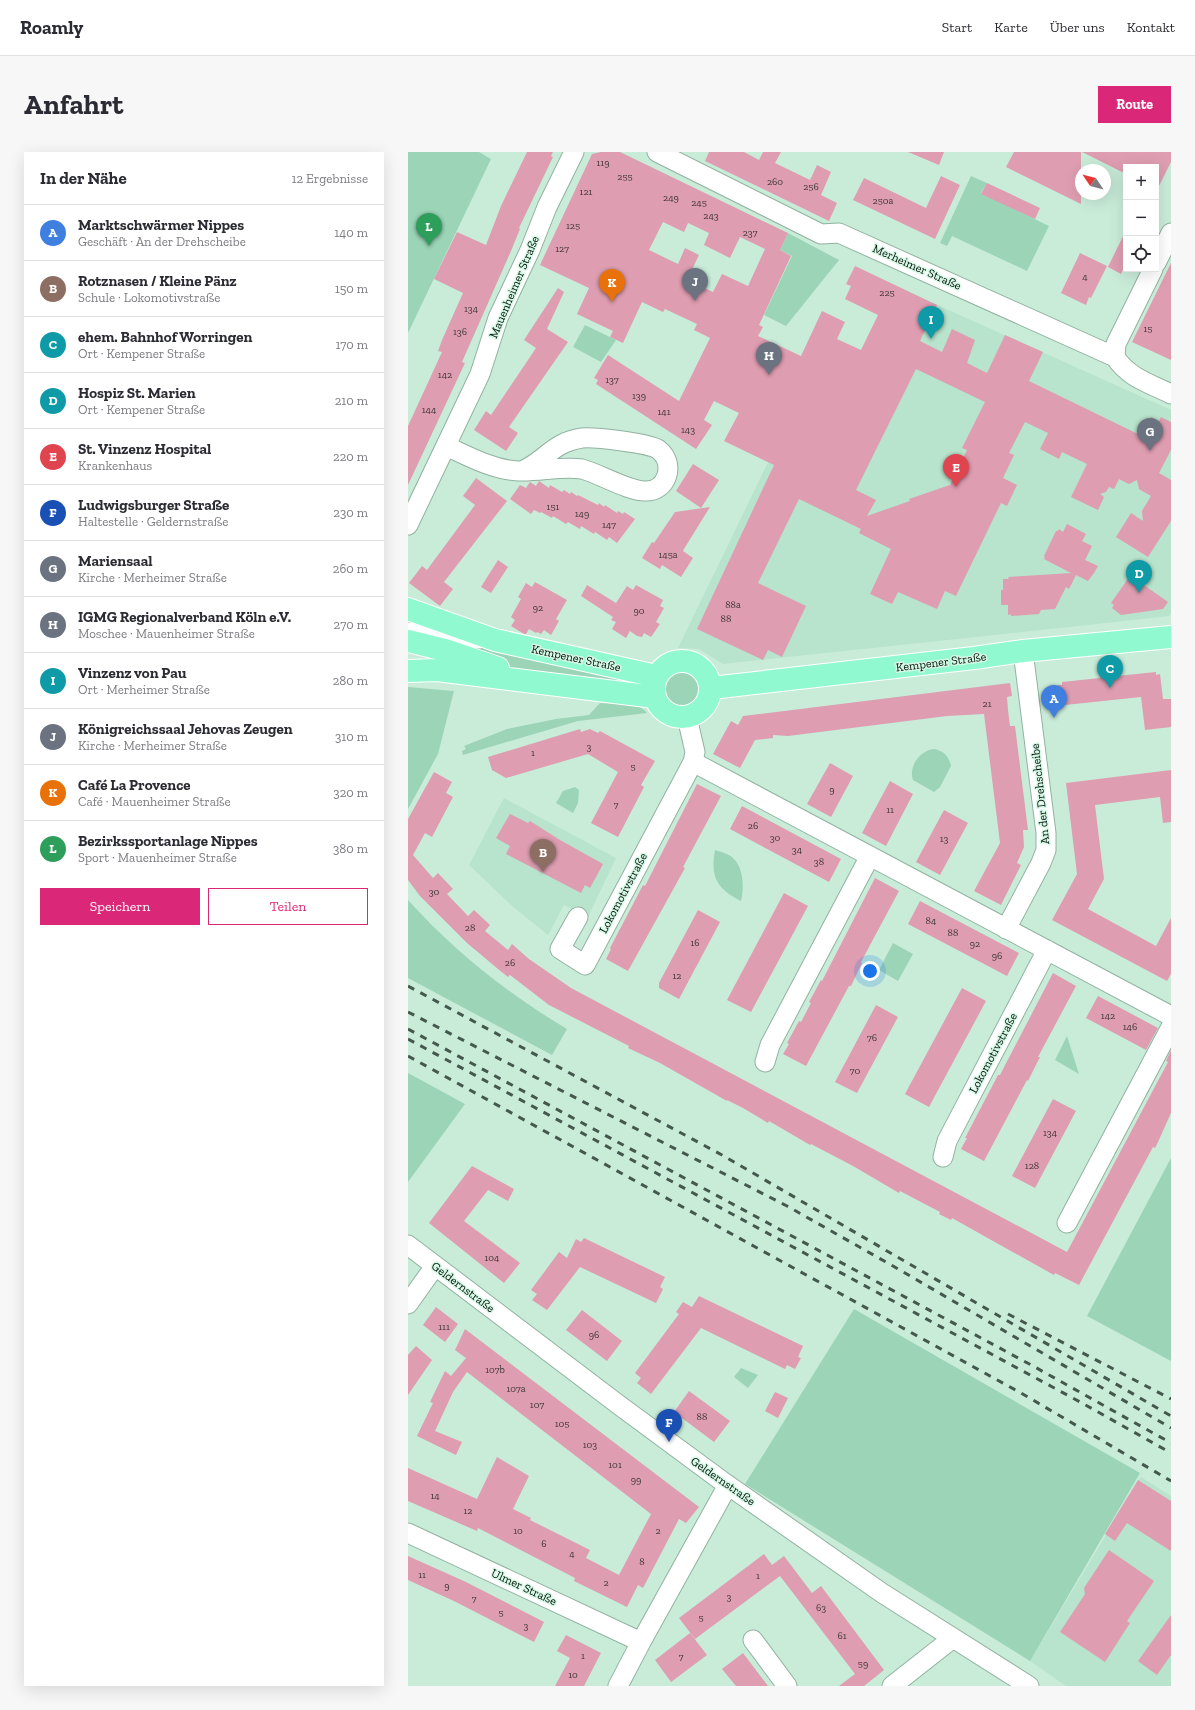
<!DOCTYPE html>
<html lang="de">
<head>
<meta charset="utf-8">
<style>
	body { margin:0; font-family:"Zilla Slab",serif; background:#f7f7f7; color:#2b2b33 }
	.controls { position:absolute; right:12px; top:12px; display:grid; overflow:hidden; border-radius:0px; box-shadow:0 4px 16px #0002 }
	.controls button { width:36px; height:36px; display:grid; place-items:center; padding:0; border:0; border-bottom:1px solid #e1e1e2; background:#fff; color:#2b2b33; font:20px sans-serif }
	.compass { position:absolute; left:667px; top:12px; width:36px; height:36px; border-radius:50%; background:#fff; box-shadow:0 4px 16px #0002; rotate:305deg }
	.you { position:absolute; left:462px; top:819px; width:14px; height:14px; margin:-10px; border:3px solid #fff; border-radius:50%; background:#1a73e8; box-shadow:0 0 0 6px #1a73e833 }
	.badge { display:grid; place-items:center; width:26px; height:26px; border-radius:50%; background:#db2777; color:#fff; font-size:13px; font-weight:700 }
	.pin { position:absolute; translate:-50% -33px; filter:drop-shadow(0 1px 2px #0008) }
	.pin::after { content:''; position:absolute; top:21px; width:14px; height:12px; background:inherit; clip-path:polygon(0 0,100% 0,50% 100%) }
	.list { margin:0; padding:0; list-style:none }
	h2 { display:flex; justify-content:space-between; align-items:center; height:52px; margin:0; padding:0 16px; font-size:17px }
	h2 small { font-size:13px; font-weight:400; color:#7c7c81 }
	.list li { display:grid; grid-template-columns:26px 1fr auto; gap:12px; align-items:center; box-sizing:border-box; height:56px; padding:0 16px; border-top:1px solid #e1e1e2 }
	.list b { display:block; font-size:15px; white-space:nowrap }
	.list p { margin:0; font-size:13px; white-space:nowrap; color:#7c7c81 }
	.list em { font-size:13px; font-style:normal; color:#7c7c81 }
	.actions { display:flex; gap:8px; padding:12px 16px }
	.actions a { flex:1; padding:9px 0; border:1px solid #db2777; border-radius:0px; text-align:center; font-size:14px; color:#db2777 }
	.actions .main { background:#db2777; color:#fff }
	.icon { flex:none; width:22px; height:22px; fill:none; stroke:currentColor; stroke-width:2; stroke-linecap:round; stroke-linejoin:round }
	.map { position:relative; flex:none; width:763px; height:1534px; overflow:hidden; border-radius:0px }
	header { display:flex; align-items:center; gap:24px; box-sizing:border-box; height:56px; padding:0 20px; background:#fff; border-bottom:1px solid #e1e1e2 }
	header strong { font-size:19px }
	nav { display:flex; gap:22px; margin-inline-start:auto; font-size:14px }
	.intro { display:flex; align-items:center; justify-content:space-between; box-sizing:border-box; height:96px; padding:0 24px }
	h1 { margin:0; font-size:28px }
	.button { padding:10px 18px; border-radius:0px; background:#db2777; color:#fff; font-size:14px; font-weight:700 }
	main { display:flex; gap:24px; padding:0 24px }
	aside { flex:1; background:#fff; border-radius:0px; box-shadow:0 4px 16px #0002 }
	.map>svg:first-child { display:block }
</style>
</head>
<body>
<header>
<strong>Roamly</strong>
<nav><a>Start</a><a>Karte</a><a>Über uns</a><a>Kontakt</a></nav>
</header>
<div class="intro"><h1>Anfahrt</h1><a class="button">Route</a></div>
<main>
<aside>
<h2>In der Nähe<small>12 Ergebnisse</small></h2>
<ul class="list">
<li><span class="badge" style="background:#3f7fe0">A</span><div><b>Marktschwärmer Nippes</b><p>Geschäft · An der Drehscheibe</p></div><em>140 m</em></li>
<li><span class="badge" style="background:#8d6e63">B</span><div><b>Rotznasen / Kleine Pänz</b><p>Schule · Lokomotivstraße</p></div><em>150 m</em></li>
<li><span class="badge" style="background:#0f9aa8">C</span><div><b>ehem. Bahnhof Worringen</b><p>Ort · Kempener Straße</p></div><em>170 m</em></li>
<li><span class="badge" style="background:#0f9aa8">D</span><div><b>Hospiz St. Marien</b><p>Ort · Kempener Straße</p></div><em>210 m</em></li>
<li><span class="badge" style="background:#e0444e">E</span><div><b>St. Vinzenz Hospital</b><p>Krankenhaus</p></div><em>220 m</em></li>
<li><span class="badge" style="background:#1a4fb4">F</span><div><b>Ludwigsburger Straße</b><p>Haltestelle · Geldernstraße</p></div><em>230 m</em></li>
<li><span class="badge" style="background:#6b7280">G</span><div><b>Mariensaal</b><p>Kirche · Merheimer Straße</p></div><em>260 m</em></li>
<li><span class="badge" style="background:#6b7280">H</span><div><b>IGMG Regionalverband Köln e.V.</b><p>Moschee · Mauenheimer Straße</p></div><em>270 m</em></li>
<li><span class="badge" style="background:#0f9aa8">I</span><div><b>Vinzenz von Pau</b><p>Ort · Merheimer Straße</p></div><em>280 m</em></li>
<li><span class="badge" style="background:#6b7280">J</span><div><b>Königreichssaal Jehovas Zeugen</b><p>Kirche · Merheimer Straße</p></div><em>310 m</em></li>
<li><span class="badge" style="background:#e8710a">K</span><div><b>Café La Provence</b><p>Café · Mauenheimer Straße</p></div><em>320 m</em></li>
<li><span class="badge" style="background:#2e9e5b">L</span><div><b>Bezirkssportanlage Nippes</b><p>Sport · Mauenheimer Straße</p></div><em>380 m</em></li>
</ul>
<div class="actions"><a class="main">Speichern</a><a>Teilen</a></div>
</aside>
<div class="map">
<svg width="763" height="1534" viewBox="0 0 763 1534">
	<rect width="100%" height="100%" fill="#c9ecd9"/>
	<path fill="#b8e3cc" d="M494 137 763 258V461L761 464 661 475 315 512 291 497 270 496 381 267 407 281Z
		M96 646 208 706 180 765 156 753 140 783 104 754 61 713Z
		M733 1325 763 1344V1534H658L622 1509Z"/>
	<path fill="#9bd4b7" d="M0 0H71L83 7 0 181Z
		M563 24 579 31 573 41 641 74 619 119 544 84 539 94 532 91Z
		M380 81 431 108 378 174 356 163 384 104 372 98Z
		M177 173 208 188 193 210 165 195Z
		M45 491 219 522 216 537 110 518 44 495Z
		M254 538a20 20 0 1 1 40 0a20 20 0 1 1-40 0Z
		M0 535 46 539 30 602 0 657Z
		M192 551C206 552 230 548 239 561L170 569 55 603 54 599 58 597 56 594 99 577 148 567 181 563Z
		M526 597C536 599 541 604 543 614L532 635 526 640 505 628C500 615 512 598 526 597Z
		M167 635 171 638 170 651 165 661 148 651 155 639Z
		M307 698C313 700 321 702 325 706 336 716 336 736 333 749 309 737 302 725 307 698Z
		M0 748C46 799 100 842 159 877L144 903 0 826Z
		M485 791 505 802 490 829 471 818Z
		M659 884 671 922 647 908Z
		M0 921 57 952 0 1030Z
		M763 1006V1209L679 1164Z
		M446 1157 732 1321 622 1509 337 1332Z
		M333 1216 350 1223 340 1236 326 1225Z"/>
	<path fill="#de9db1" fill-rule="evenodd" d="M119 0H145L143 4 145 5 111 76 112 77 103 99 54 210 57 211 0 333V274L34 200 30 199 34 188 55 141 26 127 49 80 78 93 93 54Z
		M193 0H212L380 81 372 98 383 104 351 173 355 175 350 184 393 204 414 159 437 170 429 187 453 198 470 163 437 147 443 134 438 132 447 114 529 153 512 189 534 200 544 177 567 188 559 211 579 221 597 183 635 200 621 229 732 283 743 265 751 269 753 265 763 270V298L751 321 763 328V369L740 405 708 385 723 361 735 369 734 359 743 344 731 337 729 328 721 332 711 327 706 337 701 335 698 340 692 342 696 345 690 358 663 345 679 312 654 300 651 307 632 297 640 281 617 270 601 301 606 303 595 326 609 333 599 354 593 351 548 444 537 439 529 457 490 440 484 452 462 442 483 397 451 381 453 377 391 347 350 431 398 454 374 505 360 498 355 508 289 477 366 313 316 289 331 261 306 249 296 268 304 273 288 297 188 232 190 228 186 226 200 203 271 249 302 186 286 178 289 172 257 157 255 160 234 150 215 191 202 185 205 179 169 162 181 136 132 113 184 2ZM255 70 276 80 280 71 301 81 296 93 322 106 332 85 357 97 340 134 314 122 305 140 279 128 291 103 277 96 270 112 241 98ZM508 217 577 250 554 296 559 298 542 333 501 347 502 349 459 364 468 348 448 338Z
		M301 0H336L351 8 355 0H373L367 11 402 28 409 13 423 20 413 43 429 51 421 69 297 9Z
		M500 0H536L531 13Z
		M606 0H673V52L598 15Z
		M674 0H763V10L748 40V15H718V22Z
		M533 24 552 33 527 87 445 48 456 26 518 56Z
		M579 31 632 56 627 67 573 42Z
		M718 78V112L713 122 700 115Z
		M672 101 699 114 683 146 681 145 678 153 653 141Z
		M763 111V208L724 190Z
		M150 136 156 140 139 177 160 190 101 275 110 281 98 299 66 278 78 259 83 263 128 196 116 188Z
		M285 312 311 328 293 356 268 339Z
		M68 326 99 349 36 430 45 437 32 454 1 431 14 414 19 418 67 353 55 344Z
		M131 329 141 336 142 333 154 340 156 338 162 342 163 340 169 344 170 343 190 353 191 351 196 355 197 353 209 361 210 359 215 362 216 360 227 367 209 391 201 385 199 388 187 380 186 382 173 374 172 377 160 370 158 372 145 364 144 366 133 360 132 361 126 358 123 362 102 347 112 333 118 336 122 330 128 334Z
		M302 355 276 397 275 399 285 406 273 425 254 413 252 417 234 406 244 390 246 391 267 360Z
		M659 372 678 382 674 389 684 394 677 408 690 414 686 421 680 429 668 423 661 437 658 435 647 457 633 458 631 462 603 464V462L600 463V453H593V438H595V427H601L600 425 663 421 636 407 637 405 636 404 648 379H650L651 377 655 380Z
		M90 408 100 415 83 441 73 435Z
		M724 421 735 428 733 431 760 450 755 457 713 463 704 456 706 453 703 451Z
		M127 430 159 448 148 467 151 469 143 483 136 478 133 482 129 480 128 481 121 477 118 482H116L103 474 107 468 103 465 113 447 110 445 118 431 124 435Z
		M179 433 208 451 219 434 225 438 228 433 255 448 252 454 256 456 248 470 252 472 243 485 236 481 234 485 229 484 222 479 218 486 204 477 208 470 203 468 205 465 173 444Z
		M709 520V524L748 520V523L752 522 755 547H763V575L737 578 733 545 657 553 656 550 652 551 650 533H654V530L692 526V522Z
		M602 531 604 544 599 545 600 558 602 574H607L620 678H615L616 695 609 711 613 713 593 753 566 739 592 691 576 562 539 564 380 584 365 583V586L347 588 332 616 305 602 323 569 330 573 335 564Z
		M172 577 173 580 182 577 190 581 192 579 247 609 233 633 236 635 210 685 183 671 210 620 180 602 98 626 84 618 80 605Z
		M422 611 445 624 423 665 399 652Z
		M763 618V670L755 671 752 645 687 653 696 727 680 757 748 794 763 766V822L759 829 644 768 669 722 658 631Z
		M26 620 44 630 38 641 45 645 24 685 17 681 5 703 25 726 30 721 45 737 39 742 60 764 66 758 82 773 77 779 100 798 104 792 121 807 163 836 659 1100 760 910 758 909 763 898V961L750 990 747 996 745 995 671 1133 647 1121 646 1123 544 1066 543 1068 531 1062 532 1060 492 1039 491 1041 445 1014 403 992 402 993 361 969 360 971 335 956 319 948V949L252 911 220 896 221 894 141 853 102 823 100 825 90 817 59 791 12 744 0 728V667Z
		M482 629 505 642 478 694 454 681Z
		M289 632 313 644 275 715 277 716 220 819 198 807 203 797 202 796 235 733 237 734Z
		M334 654 433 707 421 730 322 677Z
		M536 658 560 671 532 723 508 710Z
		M102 662 120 671 122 669 152 688 195 712 182 736 177 733 173 741 98 702 102 694 88 686Z
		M467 726 491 739 453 810 454 811 443 834H441L398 914 375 902 381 892 379 891 391 869 393 870 403 851 401 850 413 828 414 829Z
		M376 741 400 754 343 860 319 848Z
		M512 749 611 801 599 824 500 772Z
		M290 758 312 770 271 847 251 836V831Z
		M645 821 668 834 630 905H632L620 929 619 928 576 1009 553 997 559 986H557L590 923H592Z
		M554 836 578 849 521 955 497 942Z
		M690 844 750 876 738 898 678 866Z
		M468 853 490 865 449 941 427 930Z
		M645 947 668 959 627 1036 604 1024Z
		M64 1014 106 1037 100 1049 80 1038 56 1069 112 1111 96 1131 21 1071Z
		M176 1086 257 1125 252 1135 255 1137 248 1151 172 1115 139 1158 124 1148 129 1142 123 1138 151 1100 159 1106 168 1087 173 1090Z
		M291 1144 395 1194 390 1205 393 1206 387 1217 379 1213 377 1217 293 1176 243 1242 229 1231 233 1226 227 1221 271 1162 268 1160 275 1150 284 1155Z
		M28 1155 50 1172 37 1190 15 1173Z
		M174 1158 214 1189 199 1209 158 1178Z
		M57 1177 291 1355 278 1371 271 1367 235 1436 230 1433 219 1455 166 1429 167 1426 70 1376 69 1379 0 1349V1316L69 1347 89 1305 121 1324 105 1357 123 1366 122 1368 182 1398 178 1406 211 1423 243 1362 59 1220 45 1240 27 1279 54 1290 48 1303 9 1284 25 1251 22 1250 37 1219 43 1224 58 1206 47 1198Z
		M8 1194 24 1208 0 1243V1203Z
		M281 1239 322 1269 306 1290 266 1260Z
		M367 1240 380 1246 370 1266 357 1259Z
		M730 1328 763 1349V1399L719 1371 707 1389 697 1382Z
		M701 1398 746 1429 719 1469 722 1471 697 1510 652 1480 677 1442 676 1436Z
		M356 1402 364 1413 376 1404 404 1441 413 1434 476 1518 456 1534H431L447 1522 372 1424 287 1487 271 1466Z
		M0 1404 58 1430 136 1470 126 1490 48 1450 0 1428Z
		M763 1463V1503L749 1523 730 1509Z
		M282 1481 299 1503 263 1530 247 1508Z
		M158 1483 193 1501 176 1534H147L162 1506 149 1499Z
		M335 1501 360 1534H328L314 1517Z"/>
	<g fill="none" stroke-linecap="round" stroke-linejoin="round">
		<defs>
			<path id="minor" d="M249 0 413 82 431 81 707 205C721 226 741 231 763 242
				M748 111 763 81
				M707 205 708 192 745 117
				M38 294C60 304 85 318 110 319 131 320 153 314 174 317 192 322 220 339 237 339 259 340 268 312 251 298 243 291 186 285 174 286 145 290 137 309 114 319
				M0 373 72 222 90 166 122 98 139 55 166 0
				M0 480 72 487
				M279 565 287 600 285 610 763 864
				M170 765 152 797 177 813 285 610
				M598 777 633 711 638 698V681L615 499
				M357 910 362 893 462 704
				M535 1005 539 989 639 798
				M659 1071 763 875
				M0 1093 211 1253 314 1329 474 1441 621 1534
				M0 1152 27 1114
				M0 1381 233 1490
				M345 1488 379 1534
				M210 1534 233 1490 320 1333
				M484 1534 545 1486"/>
			<path id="major" d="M0 457 87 488 248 524
				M0 489 37 498 90 516
				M246 537a28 28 0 1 1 56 0a28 28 0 1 1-56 0Z
				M0 519 29 518 247 545
				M303 536 566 506 615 499 763 485"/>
		</defs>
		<use href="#minor" stroke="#91b2a0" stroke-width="21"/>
		<use href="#major" stroke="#fff" stroke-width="24"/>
		<use href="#minor" stroke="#fff" stroke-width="19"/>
		<use href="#major" stroke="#90f9cf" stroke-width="22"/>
		<path stroke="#44584e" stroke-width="3" stroke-dasharray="7 7" stroke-linecap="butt" d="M0 834 314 1003 763 1264
			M0 860 379 1054 485 1114 763 1276
			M0 877 625 1214 763 1291
			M0 887 674 1251 763 1301
			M0 904 613 1241 763 1329
			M600 1162 763 1247"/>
	</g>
	<g text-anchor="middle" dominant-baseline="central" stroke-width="3" stroke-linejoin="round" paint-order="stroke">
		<g font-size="10" fill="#3c3535">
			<text x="195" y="11">119</text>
			<text x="217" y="25">255</text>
			<text x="367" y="30">260</text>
			<text x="403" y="35">256</text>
			<text x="178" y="40">121</text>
			<text x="263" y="46">249</text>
			<text x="475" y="49">250a</text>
			<text x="291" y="51">245</text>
			<text x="303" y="64">243</text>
			<text x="165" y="74">125</text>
			<text x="342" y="81">237</text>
			<text x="154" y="97">127</text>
			<text x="677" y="125">4</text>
			<text x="479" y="141">225</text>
			<text x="63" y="157">134</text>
			<text x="740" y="177">15</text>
			<text x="52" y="180">136</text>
			<text x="37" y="223">142</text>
			<text x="204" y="228">137</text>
			<text x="231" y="244">139</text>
			<text x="21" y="258">144</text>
			<text x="256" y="260">141</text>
			<text x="280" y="278">143</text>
			<text x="145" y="355">151</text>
			<text x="174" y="362">149</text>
			<text x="201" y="373">147</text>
			<text x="260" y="403">145a</text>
			<text x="325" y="453">88a</text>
			<text x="130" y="456">92</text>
			<text x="231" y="459">90</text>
			<text x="318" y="467">88</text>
			<text x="579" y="552">21</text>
			<text x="181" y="595">3</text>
			<text x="125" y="601">1</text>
			<text x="225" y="615">5</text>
			<text x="424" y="638">9</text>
			<text x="208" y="653">7</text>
			<text x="482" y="658">11</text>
			<text x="345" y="674">26</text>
			<text x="367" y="686">30</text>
			<text x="536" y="687">13</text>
			<text x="389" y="698">34</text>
			<text x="411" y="710">38</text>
			<text x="26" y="740">30</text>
			<text x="523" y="769">84</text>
			<text x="62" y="776">28</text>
			<text x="545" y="781">88</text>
			<text x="287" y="791">16</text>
			<text x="567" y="792">92</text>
			<text x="589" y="804">96</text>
			<text x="102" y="811">26</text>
			<text x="269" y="824">12</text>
			<text x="700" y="864">142</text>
			<text x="722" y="875">146</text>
			<text x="464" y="886">76</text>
			<text x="447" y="919">70</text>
			<text x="642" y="981">134</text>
			<text x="624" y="1014">128</text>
			<text x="84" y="1106">104</text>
			<text x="36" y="1175">111</text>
			<text x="186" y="1183">96</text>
			<text x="87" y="1218">107b</text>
			<text x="108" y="1237">107a</text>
			<text x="129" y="1253">107</text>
			<text x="294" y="1265">88</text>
			<text x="154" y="1272">105</text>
			<text x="182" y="1293">103</text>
			<text x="207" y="1313">101</text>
			<text x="228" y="1328">99</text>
			<text x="27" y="1344">14</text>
			<text x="60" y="1359">12</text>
			<text x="110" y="1379">10</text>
			<text x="250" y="1379">2</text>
			<text x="136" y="1392">6</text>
			<text x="164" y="1402">4</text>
			<text x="234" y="1410">8</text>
			<text x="14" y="1423">11</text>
			<text x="350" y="1424">1</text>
			<text x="198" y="1431">2</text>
			<text x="39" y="1434">9</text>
			<text x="321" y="1445">3</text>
			<text x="66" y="1447">7</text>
			<text x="413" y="1456">63</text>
			<text x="93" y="1461">5</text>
			<text x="293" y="1466">5</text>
			<text x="118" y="1474">3</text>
			<text x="434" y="1484">61</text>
			<text x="175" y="1504">1</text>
			<text x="273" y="1505">7</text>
			<text x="455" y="1512">59</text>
			<text x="165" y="1523">10</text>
		</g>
		<g font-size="12" fill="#06120c" stroke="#d6f9e6">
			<text transform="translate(509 115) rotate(24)">Merheimer Straße</text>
			<text transform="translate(106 135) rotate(-67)">Mauenheimer Straße</text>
			<text transform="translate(168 506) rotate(12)">Kempener Straße</text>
			<text transform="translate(533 510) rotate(-7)">Kempener Straße</text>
			<text transform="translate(632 642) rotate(-96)">An der Drehscheibe</text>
			<text transform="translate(215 741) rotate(-62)">Lokomotivstraße</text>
			<text transform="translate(585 901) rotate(-62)">Lokomotivstraße</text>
			<text transform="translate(55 1135) rotate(37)">Geldernstraße</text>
			<text transform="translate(315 1329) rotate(35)">Geldernstraße</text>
			<text transform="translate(116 1435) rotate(25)">Ulmer Straße</text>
		</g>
	</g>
</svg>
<div class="controls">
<button>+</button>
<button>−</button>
<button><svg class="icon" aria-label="locate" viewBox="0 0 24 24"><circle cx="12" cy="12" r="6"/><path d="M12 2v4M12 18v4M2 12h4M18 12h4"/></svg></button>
</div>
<svg class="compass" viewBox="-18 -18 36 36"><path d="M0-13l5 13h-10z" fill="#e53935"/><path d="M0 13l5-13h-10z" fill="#7c7c81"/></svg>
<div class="you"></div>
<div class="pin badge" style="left:646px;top:566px;background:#3f7fe0">A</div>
<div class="pin badge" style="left:135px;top:720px;background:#8d6e63">B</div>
<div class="pin badge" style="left:702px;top:536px;background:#0f9aa8">C</div>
<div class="pin badge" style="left:731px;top:441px;background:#0f9aa8">D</div>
<div class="pin badge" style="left:548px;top:335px;background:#e0444e">E</div>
<div class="pin badge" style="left:261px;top:1290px;background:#1a4fb4">F</div>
<div class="pin badge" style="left:742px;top:299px;background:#6b7280">G</div>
<div class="pin badge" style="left:361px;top:223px;background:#6b7280">H</div>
<div class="pin badge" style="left:523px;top:187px;background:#0f9aa8">I</div>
<div class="pin badge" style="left:287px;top:149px;background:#6b7280">J</div>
<div class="pin badge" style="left:204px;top:150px;background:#e8710a">K</div>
<div class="pin badge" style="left:21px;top:94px;background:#2e9e5b">L</div>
</div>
</main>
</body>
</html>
